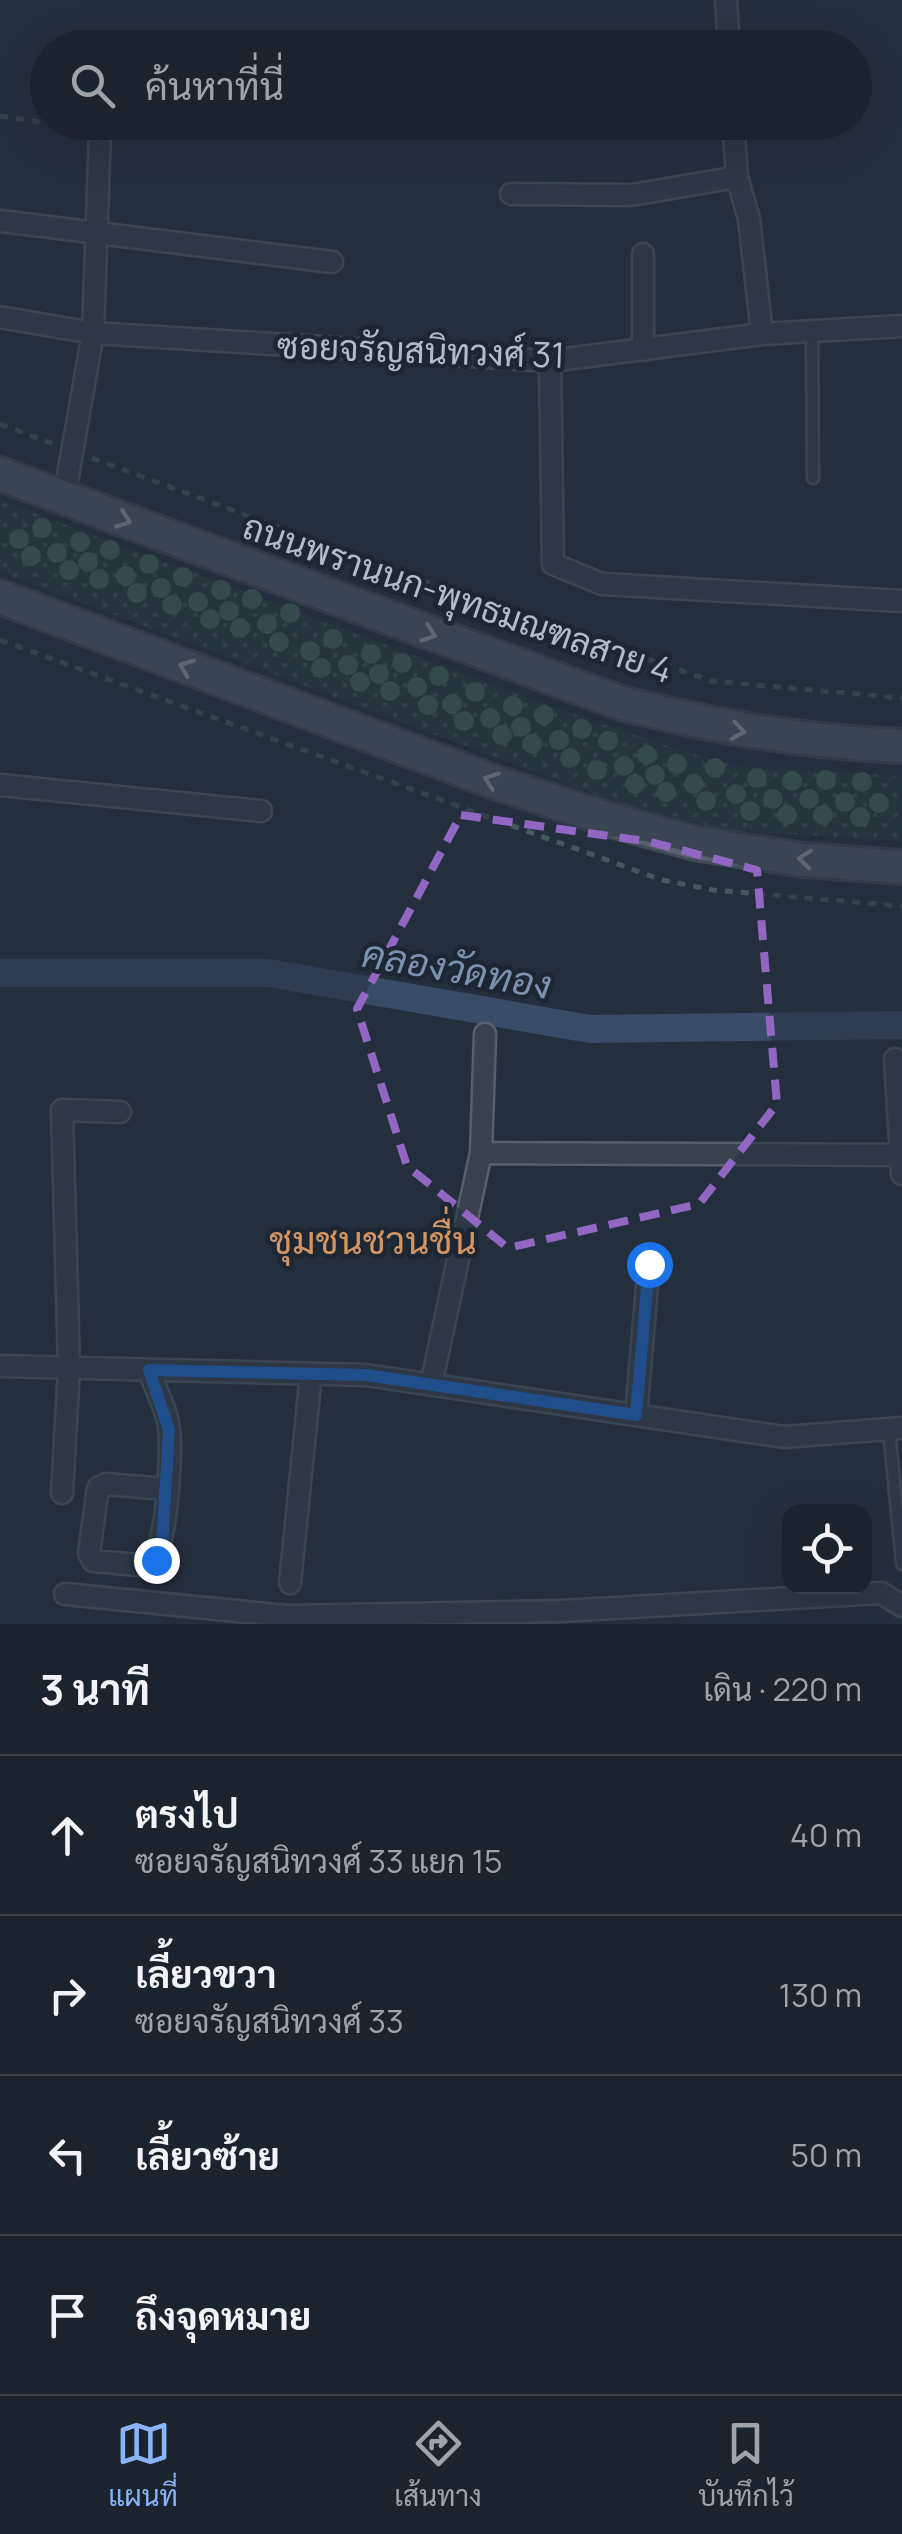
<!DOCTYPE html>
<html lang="th">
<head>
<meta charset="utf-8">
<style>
	body { margin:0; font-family:Manrope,Sarabun,sans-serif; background:#282f3a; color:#f1f3f6 }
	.controls { position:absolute; right:30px; bottom:30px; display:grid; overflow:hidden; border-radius:20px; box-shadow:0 10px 40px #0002 }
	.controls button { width:90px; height:90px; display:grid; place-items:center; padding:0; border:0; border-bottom:2px solid #39404a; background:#1b232e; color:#f1f3f6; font:50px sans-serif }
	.stop { position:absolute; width:30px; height:30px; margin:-22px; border:8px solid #1a73e8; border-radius:50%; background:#fff }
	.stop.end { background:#1a73e8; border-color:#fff; box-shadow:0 2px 10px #0008 }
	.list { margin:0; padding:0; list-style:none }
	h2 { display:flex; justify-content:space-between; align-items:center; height:130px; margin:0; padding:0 40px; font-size:42px }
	h2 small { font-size:32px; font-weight:400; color:#a0a4aa }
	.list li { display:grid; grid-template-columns:65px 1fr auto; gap:30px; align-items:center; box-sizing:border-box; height:160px; padding:0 40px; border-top:2px solid #39404a }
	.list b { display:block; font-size:38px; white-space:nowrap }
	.list p { margin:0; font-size:32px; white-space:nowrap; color:#a0a4aa }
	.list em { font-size:32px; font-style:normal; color:#a0a4aa }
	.icon { flex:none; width:55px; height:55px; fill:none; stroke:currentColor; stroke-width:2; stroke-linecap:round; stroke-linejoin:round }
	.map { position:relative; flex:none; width:902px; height:1624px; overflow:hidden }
	.search { position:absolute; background:#1b232e; box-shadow:0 10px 40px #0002; left:30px; right:30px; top:30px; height:110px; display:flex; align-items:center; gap:25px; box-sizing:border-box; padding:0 35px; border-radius:55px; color:#a0a4aa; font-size:38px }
	.sheet { height:770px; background:#1b232e }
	nav { display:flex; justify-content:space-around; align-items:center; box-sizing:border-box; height:140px; border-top:2px solid #39404a; background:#1b232e; font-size:28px; color:#a0a4aa }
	nav a { display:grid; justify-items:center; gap:5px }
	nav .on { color:#8ab4f8 }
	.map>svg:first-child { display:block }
</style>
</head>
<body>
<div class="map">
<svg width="902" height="1624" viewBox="0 0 902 1624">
	<defs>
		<pattern id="grass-dots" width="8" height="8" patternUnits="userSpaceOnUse" patternTransform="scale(2.5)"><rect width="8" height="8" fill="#263c3f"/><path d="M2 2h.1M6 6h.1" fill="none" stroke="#435659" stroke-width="1.8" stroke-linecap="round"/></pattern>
	</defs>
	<rect width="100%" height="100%" fill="#242f3e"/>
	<path fill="url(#grass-dots)" d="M0 500 533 700 683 751 741 767 902 776V841L726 830 616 802 0 572Z"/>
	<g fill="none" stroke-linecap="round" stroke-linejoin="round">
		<path stroke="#394c67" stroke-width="28" d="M0 973H269L590 1029 902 1025"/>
		<defs>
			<path id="service" d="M812 332 813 478
				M889 1430 902 1564"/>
			<path id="minor" d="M726 0 729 48
				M733 122 737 177 749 219 762 334
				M511 194 632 195 737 177
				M0 221 332 262
				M0 317 93 333 550 361 762 334 902 326
				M643 350V254
				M550 361 553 564 602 584 902 601
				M64 498 93 333 100 131
				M0 785 261 811
				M895 1059 902 1174
				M481 1153 485 1034
				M0 1366 366 1375 784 1437 902 1428
				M149 1370C155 1389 167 1409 169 1429 172 1455 167 1552 149 1566L93 1561 89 1553 98 1488 106 1484 166 1489
				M431 1385 481 1153 902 1155
				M636 1415 649 1263
				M62 1493 69 1368 62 1110 120 1112
				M290 1583 311 1374
				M65 1594 287 1616 562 1611 881 1593 902 1606"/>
			<path id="primary" d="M0 474 621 703C717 727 803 742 902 746
				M0 597 497 783 604 818 695 843 803 860 902 867"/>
		</defs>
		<use href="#service" stroke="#565f6c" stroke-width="15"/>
		<use href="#minor" stroke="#565f6c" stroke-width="25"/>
		<use href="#primary" stroke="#414a57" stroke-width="38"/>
		<path stroke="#44595c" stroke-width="5" stroke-dasharray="8 8" stroke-linecap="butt" d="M0 116 54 124
			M0 424 53 444
			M92 458 415 578 711 681 902 698
			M0 640 662 880 713 890 902 906"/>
		<use href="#service" stroke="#38414e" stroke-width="10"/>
		<use href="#minor" stroke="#38414e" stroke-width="20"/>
		<use href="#primary" stroke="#56606e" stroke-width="32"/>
	</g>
	<g fill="#4b6a5d">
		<circle cx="42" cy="528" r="10"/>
		<circle cx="19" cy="539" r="10"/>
		<circle cx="80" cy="542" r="10"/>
		<circle cx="110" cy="550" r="10"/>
		<circle cx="57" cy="553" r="10"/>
		<circle cx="31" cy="556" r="10"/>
		<circle cx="88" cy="562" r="10"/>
		<circle cx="149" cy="564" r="10"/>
		<circle cx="69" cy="570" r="10"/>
		<circle cx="126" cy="576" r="10"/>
		<circle cx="183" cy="577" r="10"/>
		<circle cx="99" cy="579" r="10"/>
		<circle cx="161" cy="588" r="10"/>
		<circle cx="221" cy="590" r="10"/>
		<circle cx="137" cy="593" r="10"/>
		<circle cx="252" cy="599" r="10"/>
		<circle cx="198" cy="602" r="10"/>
		<circle cx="172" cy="605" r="10"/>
		<circle cx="229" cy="611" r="10"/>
		<circle cx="290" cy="613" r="10"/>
		<circle cx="210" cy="619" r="10"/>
		<circle cx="267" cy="624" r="10"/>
		<circle cx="240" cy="628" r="10"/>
		<circle cx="333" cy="639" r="10"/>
		<circle cx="279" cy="642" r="10"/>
		<circle cx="310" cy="651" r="10"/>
		<circle cx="371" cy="654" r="10"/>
		<circle cx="402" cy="663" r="10"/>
		<circle cx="348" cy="665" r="10"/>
		<circle cx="321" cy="668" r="10"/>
		<circle cx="379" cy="674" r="10"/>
		<circle cx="439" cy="676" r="10"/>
		<circle cx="360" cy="682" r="10"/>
		<circle cx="417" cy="687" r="10"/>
		<circle cx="390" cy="691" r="10"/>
		<circle cx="475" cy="692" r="10"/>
		<circle cx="452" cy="704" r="10"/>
		<circle cx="428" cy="705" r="10"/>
		<circle cx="513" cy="706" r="10"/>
		<circle cx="544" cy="715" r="10"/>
		<circle cx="490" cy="718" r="10"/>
		<circle cx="464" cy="721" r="10"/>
		<circle cx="521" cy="727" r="10"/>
		<circle cx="582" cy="729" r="10"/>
		<circle cx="502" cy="735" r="10"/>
		<circle cx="559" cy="740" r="10"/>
		<circle cx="608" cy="741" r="10"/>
		<circle cx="532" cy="744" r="10"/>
		<circle cx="647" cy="755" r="10"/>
		<circle cx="570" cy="758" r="10"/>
		<circle cx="677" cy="764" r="10"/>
		<circle cx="624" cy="766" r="10"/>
		<circle cx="715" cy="768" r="10"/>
		<circle cx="597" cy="770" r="10"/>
		<circle cx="655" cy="775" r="10"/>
		<circle cx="757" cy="778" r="10"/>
		<circle cx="826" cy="780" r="10"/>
		<circle cx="792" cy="781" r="10"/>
		<circle cx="862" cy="782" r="10"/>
		<circle cx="635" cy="784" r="10"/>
		<circle cx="694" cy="784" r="10"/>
		<circle cx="666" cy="792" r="10"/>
		<circle cx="736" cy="794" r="10"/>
		<circle cx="773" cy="799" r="10"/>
		<circle cx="809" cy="799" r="10"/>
		<circle cx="706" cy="801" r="10"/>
		<circle cx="845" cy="802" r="10"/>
		<circle cx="879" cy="803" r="10"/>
		<circle cx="750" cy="811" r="10"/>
		<circle cx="787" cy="815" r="10"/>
		<circle cx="823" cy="815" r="10"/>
		<circle cx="860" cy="817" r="10"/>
	</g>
	<defs><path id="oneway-chevron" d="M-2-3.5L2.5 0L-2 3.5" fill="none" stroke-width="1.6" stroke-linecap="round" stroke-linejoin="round" transform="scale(2.5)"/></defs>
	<g stroke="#a1aab7">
		<use href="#oneway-chevron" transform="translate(124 520) rotate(20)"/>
		<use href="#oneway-chevron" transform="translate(429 634) rotate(20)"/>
		<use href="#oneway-chevron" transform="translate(186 667) rotate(-159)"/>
		<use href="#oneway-chevron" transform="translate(738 731) rotate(9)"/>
		<use href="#oneway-chevron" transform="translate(491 780) rotate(-160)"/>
		<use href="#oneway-chevron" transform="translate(805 859) rotate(-174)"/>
	</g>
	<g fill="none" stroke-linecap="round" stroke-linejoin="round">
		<path stroke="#1a73e8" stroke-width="12" d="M156 1560 162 1546 169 1430 149 1370 366 1375 636 1415 649 1264"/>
	</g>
	<path d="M0 0H902V1624H0ZM461 815 651 842 757 870 777 1104 699 1204 508 1248 407 1166 357 1009Z" fill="#242f3e" fill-opacity=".55" fill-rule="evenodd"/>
	<path fill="none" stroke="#9266c3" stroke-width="8" stroke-dasharray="20 12" stroke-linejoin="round" d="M461 815 651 842 757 870 777 1104 699 1204 508 1248 407 1166 357 1009Z"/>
	<g text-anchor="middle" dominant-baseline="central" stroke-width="9" stroke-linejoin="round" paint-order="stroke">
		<g font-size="35" fill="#b4bcc9" stroke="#1d2633">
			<text transform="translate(421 350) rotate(2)">ซอยจรัญสนิทวงศ์ 31</text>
			<text transform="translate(458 598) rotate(19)">ถนนพรานนก-พุทธมณฑลสาย 4</text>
		</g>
		<g font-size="38" font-style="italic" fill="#7c92b1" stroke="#1d2633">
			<text transform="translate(457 968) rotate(10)">คลองวัดทอง</text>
		</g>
		<g font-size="38" fill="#d59563" stroke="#1d2633">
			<text x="373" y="1239">ชุมชนชวนชื่น</text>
		</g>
	</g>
</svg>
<div class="controls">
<button><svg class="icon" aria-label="locate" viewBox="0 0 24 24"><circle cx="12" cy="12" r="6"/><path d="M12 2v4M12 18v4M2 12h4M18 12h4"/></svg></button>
</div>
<div class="stop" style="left:649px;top:1264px"></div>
<div class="stop end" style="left:156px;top:1560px"></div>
<div class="search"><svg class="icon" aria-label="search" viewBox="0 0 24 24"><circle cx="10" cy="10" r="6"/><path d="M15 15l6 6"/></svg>ค้นหาที่นี่</div>
</div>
<section class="sheet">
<h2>3 นาที<small>เดิน · 220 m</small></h2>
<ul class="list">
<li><svg class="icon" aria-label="ahead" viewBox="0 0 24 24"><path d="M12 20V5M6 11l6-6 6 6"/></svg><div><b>ตรงไป</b><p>ซอยจรัญสนิทวงศ์ 33 แยก 15</p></div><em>40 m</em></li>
<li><svg class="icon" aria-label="right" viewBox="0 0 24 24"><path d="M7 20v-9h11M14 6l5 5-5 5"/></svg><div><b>เลี้ยวขวา</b><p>ซอยจรัญสนิทวงศ์ 33</p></div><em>130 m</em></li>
<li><svg class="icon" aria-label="left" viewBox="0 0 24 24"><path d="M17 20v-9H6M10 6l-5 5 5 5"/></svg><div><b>เลี้ยวซ้าย</b></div><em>50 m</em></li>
<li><svg class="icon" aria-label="arrive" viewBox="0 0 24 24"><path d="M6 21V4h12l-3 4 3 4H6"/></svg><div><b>ถึงจุดหมาย</b></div></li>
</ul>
</section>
<nav>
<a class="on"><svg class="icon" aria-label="map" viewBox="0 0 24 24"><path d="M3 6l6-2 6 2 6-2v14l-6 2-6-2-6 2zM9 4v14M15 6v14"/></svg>แผนที่</a>
<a><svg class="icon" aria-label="directions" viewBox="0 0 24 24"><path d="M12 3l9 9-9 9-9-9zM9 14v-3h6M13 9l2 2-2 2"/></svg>เส้นทาง</a>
<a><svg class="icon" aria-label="saved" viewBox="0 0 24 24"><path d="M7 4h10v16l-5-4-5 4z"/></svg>บันทึกไว้</a>
</nav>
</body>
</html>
